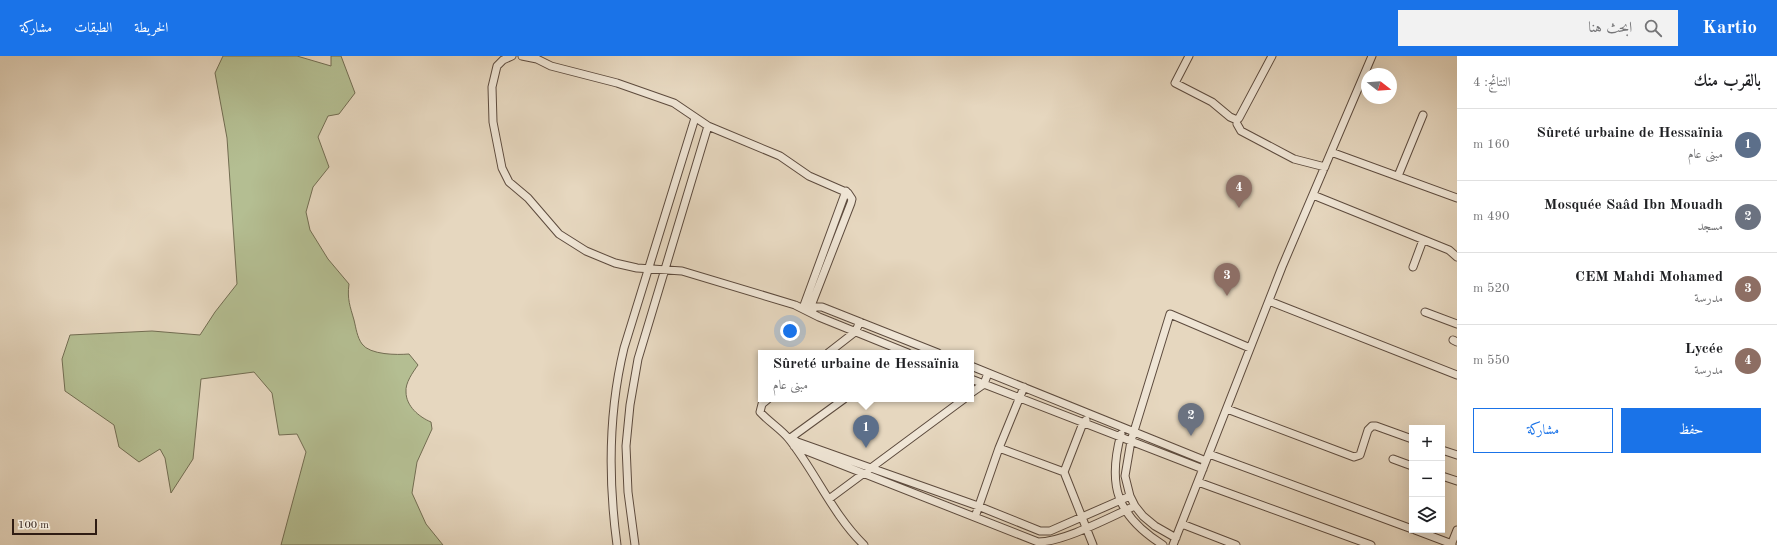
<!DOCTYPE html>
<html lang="ar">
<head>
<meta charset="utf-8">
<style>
	body { margin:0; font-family:"Old Standard TT",Amiri,serif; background:#f2f2f2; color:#202124; direction:rtl }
	.controls { position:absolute; right:12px; bottom:12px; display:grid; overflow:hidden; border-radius:0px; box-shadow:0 4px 16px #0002 }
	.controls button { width:36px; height:36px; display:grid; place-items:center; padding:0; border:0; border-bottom:1px solid #e0e0e0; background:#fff; color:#202124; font:20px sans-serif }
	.compass { position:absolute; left:1361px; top:12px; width:36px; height:36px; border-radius:50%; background:#fff; box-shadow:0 4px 16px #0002; rotate:107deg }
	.scale { position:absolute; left:12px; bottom:10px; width:85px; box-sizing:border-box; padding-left:4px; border:2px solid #2f1c13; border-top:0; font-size:11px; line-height:14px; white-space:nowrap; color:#2f1c13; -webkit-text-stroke:3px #efe5d5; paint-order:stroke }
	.you { position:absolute; left:790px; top:275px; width:14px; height:14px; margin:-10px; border:3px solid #fff; border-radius:50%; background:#1a73e8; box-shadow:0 0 0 6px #1a73e833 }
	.badge { display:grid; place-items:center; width:26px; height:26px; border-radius:50%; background:#1a73e8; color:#fff; font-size:13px; font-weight:700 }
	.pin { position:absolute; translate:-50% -33px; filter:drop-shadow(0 1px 2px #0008) }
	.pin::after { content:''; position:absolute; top:21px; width:14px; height:12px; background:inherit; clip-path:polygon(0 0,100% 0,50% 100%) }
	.popup { position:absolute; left:758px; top:294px; width:216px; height:52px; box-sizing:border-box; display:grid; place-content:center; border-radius:0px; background:#fff; filter:drop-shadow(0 1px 3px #0005); font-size:13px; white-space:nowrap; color:#757577 }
	.popup b { font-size:15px; color:#202124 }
	.popup::after { content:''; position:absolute; left:50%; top:100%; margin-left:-8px; border:8px solid transparent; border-top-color:#fff }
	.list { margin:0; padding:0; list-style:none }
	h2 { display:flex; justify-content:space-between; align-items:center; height:52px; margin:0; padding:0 16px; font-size:17px }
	h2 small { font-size:13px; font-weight:400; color:#757577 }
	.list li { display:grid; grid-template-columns:26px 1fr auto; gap:12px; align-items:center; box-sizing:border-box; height:72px; padding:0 16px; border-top:1px solid #e0e0e0 }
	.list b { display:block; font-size:15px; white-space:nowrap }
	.list p { margin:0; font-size:13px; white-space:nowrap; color:#757577 }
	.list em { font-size:13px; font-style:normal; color:#757577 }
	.actions { display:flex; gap:8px; padding:12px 16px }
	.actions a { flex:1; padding:9px 0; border:1px solid #1a73e8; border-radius:0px; text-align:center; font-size:14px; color:#1a73e8 }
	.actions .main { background:#1a73e8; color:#fff }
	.icon { flex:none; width:22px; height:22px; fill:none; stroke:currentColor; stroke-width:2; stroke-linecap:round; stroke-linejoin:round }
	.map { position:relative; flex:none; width:1457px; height:489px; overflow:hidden; direction:ltr }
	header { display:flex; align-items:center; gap:24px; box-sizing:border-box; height:56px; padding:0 20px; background:#1a73e8; color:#fff }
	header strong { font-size:19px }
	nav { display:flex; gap:22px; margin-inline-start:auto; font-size:14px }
	.search { width:280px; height:36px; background:#f2f2f2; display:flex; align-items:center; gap:10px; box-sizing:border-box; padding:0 14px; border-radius:0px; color:#757577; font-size:15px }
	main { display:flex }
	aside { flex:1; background:#fff }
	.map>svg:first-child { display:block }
</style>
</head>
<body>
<header>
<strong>Kartio</strong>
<div class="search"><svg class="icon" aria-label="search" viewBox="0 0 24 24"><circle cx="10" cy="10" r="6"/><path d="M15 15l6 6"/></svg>ابحث هنا</div>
<nav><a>الخريطة</a><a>الطبقات</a><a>مشاركة</a></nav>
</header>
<main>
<aside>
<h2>بالقرب منك<small>النتائج: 4</small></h2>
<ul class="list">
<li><span class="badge" style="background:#5c6f8a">1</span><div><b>Sûreté urbaine de Hessaïnia</b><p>مبنى عام</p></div><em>160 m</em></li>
<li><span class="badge" style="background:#6b7280">2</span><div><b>Mosquée Saâd Ibn Mouadh</b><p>مسجد</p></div><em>490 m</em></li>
<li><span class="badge" style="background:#8d6e63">3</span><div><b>CEM Mahdi Mohamed</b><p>مدرسة</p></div><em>520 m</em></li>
<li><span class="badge" style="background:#8d6e63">4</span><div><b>Lycée</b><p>مدرسة</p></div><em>550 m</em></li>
</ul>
<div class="actions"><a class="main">حفظ</a><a>مشاركة</a></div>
</aside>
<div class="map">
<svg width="1457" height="489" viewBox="0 0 1457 489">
	<rect width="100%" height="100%" fill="#e6d7bf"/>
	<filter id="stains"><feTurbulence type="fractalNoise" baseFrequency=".005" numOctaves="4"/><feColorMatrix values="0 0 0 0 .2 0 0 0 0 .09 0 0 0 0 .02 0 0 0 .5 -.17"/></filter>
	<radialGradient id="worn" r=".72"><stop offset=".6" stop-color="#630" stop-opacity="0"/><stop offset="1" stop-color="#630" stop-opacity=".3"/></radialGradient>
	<path fill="#b4be92" stroke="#726d52" d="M223 0H297L331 10V0H341L355 37 339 58 328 60 318 81 329 111 313 131 306 156 310 174 328 203 349 228C347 243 350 250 354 264 356 272 357 281 362 288 370 299 397 299 409 298L418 309C413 316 405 327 406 336 406 350 419 361 431 366L432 373 417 406 412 437 426 468 443 489H281L306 396 297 378 279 379 272 337 254 316 201 323 193 403 171 437 165 402 160 393 139 406 119 391 114 369 65 335 62 303 70 279 152 275 200 279 215 256 237 228 227 82 215 17Z"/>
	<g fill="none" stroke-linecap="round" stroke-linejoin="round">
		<defs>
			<path id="minor" d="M512 0 503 4 497 10 492 31 493 66 502 112 509 126 528 142 559 178 586 195 615 207 637 212 682 215 795 249 819 261 908 297
				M522 0 537 3 551 10 617 27 674 47 708 70 780 100 809 120 848 137 852 143 851 147 809 255
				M1189 0 1175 27 1212 46 1230 61 1237 64 1239 62 1272 0
				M1237 68 1241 75 1294 103 1325 111
				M1331 96 1457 142
				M1398 120 1423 59
				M1313 139 1449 194 1457 201
				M1413 211 1423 184
				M1269 245 1457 319
				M803 252 846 135
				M811 256 815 251H822L938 297
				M1425 256 1457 268
				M1453 284 1457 286
				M828 297 855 276 860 266
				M971 310 1206 405
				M971 323 1203 413
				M971 337 984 328 988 317
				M768 343 762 348 760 356C769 366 781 373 789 383 816 417 833 459 864 489
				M1227 353 1354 401 1360 399 1368 374 1372 370H1376L1412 383
				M1086 364 1083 367 1064 416 1093 489
				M1121 378C1107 430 1117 460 1163 489
				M789 383 978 450 1040 475H1050L1130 440
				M789 383 844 343
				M796 385 794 390 1038 486C1064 486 1110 461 1135 450
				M999 392 1064 416
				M1442 394 1457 399
				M1209 398 1412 473
				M1393 403 1412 410
				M1442 420 1457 425
				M1198 426 1371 489
				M829 443 964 343
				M975 461 999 392 1024 331
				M1182 468 1236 489
				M1415 474 1452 488
				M1176 482 1155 470 1143 460 1135 450 1130 440 1125 420 1131 385 1170 258 1250 292
				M617 489C608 422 608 358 624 292L695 62
				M635 489 628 436 626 390 630 349 638 303 708 70
				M1173 489 1282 211 1372 0
				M1451 489 1457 474"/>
		</defs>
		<use href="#minor" stroke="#5d4b3e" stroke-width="9"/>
		<use href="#minor" stroke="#efe5d5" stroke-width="7"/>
	</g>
	<rect width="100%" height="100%" filter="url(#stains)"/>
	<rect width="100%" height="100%" fill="url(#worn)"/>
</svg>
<div class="controls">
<button>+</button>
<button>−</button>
<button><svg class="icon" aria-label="layers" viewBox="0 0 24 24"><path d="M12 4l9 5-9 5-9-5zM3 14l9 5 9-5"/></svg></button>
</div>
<svg class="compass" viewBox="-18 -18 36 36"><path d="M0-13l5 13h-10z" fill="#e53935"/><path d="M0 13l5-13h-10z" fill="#757577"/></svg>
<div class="scale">100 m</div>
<div class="you"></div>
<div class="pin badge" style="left:866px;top:392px;background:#5c6f8a">1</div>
<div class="popup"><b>Sûreté urbaine de Hessaïnia</b>مبنى عام</div>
<div class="pin badge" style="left:1191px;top:380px;background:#6b7280">2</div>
<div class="pin badge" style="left:1227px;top:240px;background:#8d6e63">3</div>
<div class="pin badge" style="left:1239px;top:152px;background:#8d6e63">4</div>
</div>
</main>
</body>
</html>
